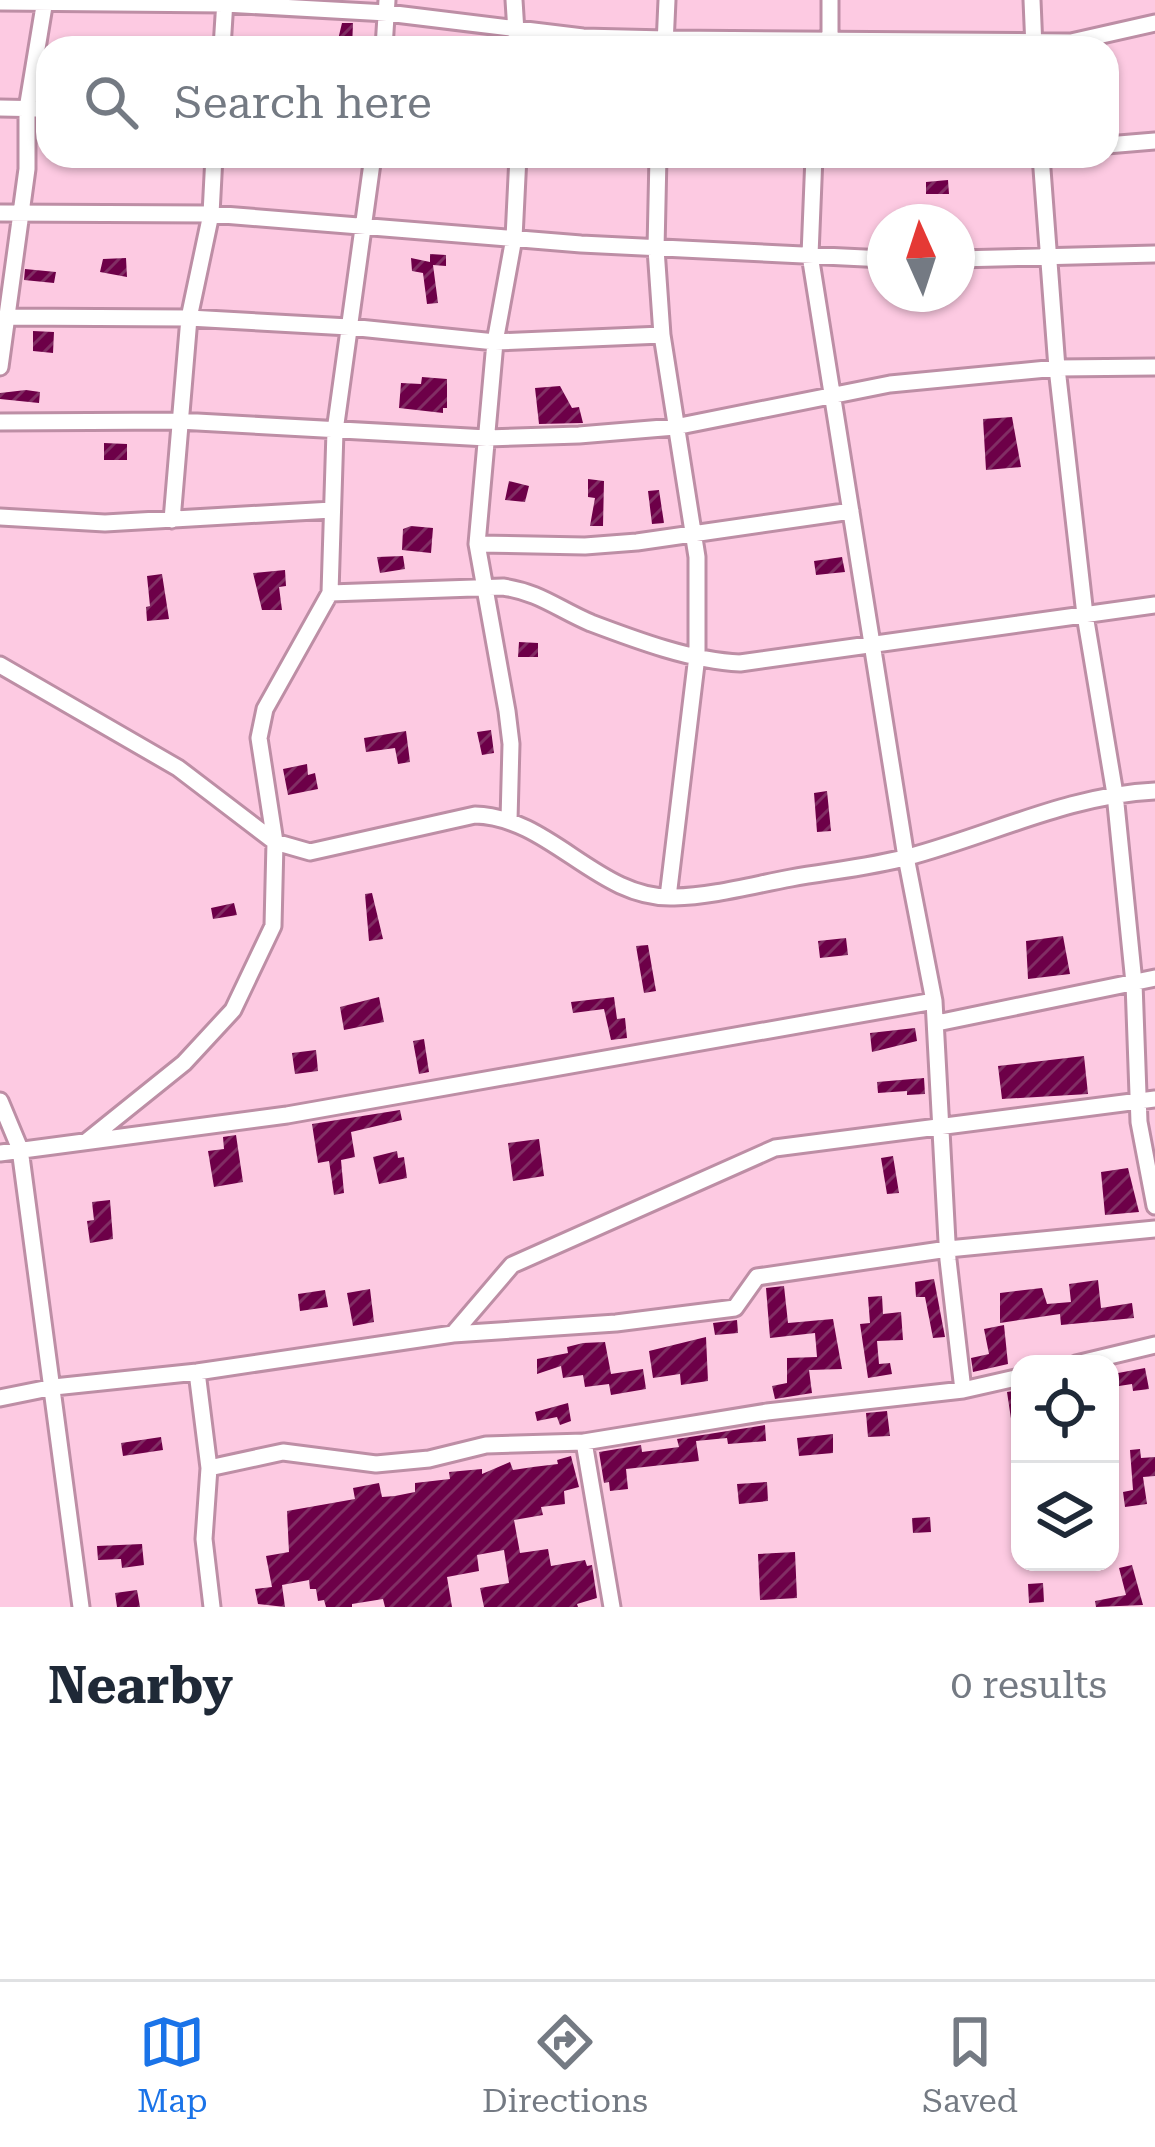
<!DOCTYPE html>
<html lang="en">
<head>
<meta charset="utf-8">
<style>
	body { margin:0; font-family:"Roboto Serif",serif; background:#f6f6f7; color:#1f2937 }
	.controls { position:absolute; right:36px; bottom:36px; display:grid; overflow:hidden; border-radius:24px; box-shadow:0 3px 9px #0004 }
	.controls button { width:108px; height:108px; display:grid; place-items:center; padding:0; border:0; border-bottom:3px solid #e0e1e3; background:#fff; color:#1f2937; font:60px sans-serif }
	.compass { position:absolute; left:867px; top:204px; width:108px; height:108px; border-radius:50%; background:#fff; box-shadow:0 3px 9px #0004; rotate:357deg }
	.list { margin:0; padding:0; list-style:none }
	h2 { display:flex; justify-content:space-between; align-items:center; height:156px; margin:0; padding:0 48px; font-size:51px }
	h2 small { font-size:39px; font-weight:400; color:#747a83 }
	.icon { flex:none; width:66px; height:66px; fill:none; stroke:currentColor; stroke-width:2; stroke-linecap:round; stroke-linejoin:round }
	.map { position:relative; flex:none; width:1155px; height:1607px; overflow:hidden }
	.search { position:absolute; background:#fff; box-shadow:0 3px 9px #0004; left:36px; right:36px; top:36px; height:132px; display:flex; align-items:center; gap:30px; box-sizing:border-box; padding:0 42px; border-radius:36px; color:#747a83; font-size:45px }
	.sheet { height:372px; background:#fff }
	nav { display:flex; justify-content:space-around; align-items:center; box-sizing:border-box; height:168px; border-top:3px solid #e0e1e3; background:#fff; font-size:33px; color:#747a83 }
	nav a { display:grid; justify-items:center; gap:6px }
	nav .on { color:#1a73e8 }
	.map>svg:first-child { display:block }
</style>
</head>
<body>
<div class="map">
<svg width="1155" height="1607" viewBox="0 0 1155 1607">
	<defs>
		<pattern id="building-hatch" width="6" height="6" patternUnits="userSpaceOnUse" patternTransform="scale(3)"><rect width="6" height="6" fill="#6d0048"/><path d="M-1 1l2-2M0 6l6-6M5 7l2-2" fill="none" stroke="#812e64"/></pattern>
	</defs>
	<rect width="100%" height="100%" fill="#fdcae2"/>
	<path fill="url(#building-hatch)" d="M342 23H353L352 48H336Z
		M948 180 949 194H926V182Z
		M430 254 446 255V266L433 265 438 303 427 304 423 273 412 271 411 258 430 262Z
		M126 258 127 277 100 272 103 259Z
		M25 269 56 272 54 283 24 280Z
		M33 331 54 332 53 353 33 351Z
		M422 377 447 379V408H443V413L399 408 401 383 421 384Z
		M560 386 572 408 579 407 583 423 539 424 535 388Z
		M26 390 40 392 39 403 0 399V393Z
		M1012 417 1021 467 986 470 983 419Z
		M104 443 127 444V460H104Z
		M588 479 604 481 603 526H590L595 498 588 497Z
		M509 481 529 486 525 502 505 500Z
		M659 490 664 523 652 524 648 491Z
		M411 526 433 528 431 553 402 550 403 529Z
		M403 556 405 569 380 573 377 557Z
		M842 557 845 572 816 575 814 561Z
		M285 570 286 586 279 587 282 610H262L253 573Z
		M162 574 169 619 147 621 146 607 150 606 147 576Z
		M519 642 538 643V657H518Z
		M491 730 494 753 482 755 477 732Z
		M406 731 410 762 398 764 395 748 366 752 364 738Z
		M307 764 308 775 315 773 318 789 288 795 283 769Z
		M827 791 831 831 817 832 814 793Z
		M372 893 383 939 369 941 365 894Z
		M234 903 237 915 213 919 211 908Z
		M1063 936 1070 974 1028 979 1026 941Z
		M846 938 848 955 820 958 818 941Z
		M648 945 656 991 644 993 636 946Z
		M379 997 384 1022 344 1030 340 1007Z
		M614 997 617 1019 625 1018 627 1038 611 1040 604 1009 573 1013 571 1002Z
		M915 1028 917 1041 872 1052 870 1033Z
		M424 1039 429 1072 419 1074 413 1041Z
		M316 1050 318 1071 295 1074 292 1053Z
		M1084 1056 1088 1094 1002 1099 998 1066Z
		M924 1078 925 1094 907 1095V1091L878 1093 877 1082Z
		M400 1110 402 1120 351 1132 355 1157 341 1160 344 1193 334 1195 329 1161 318 1163 312 1124Z
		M236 1135 243 1182 214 1187 208 1151 224 1149 223 1137Z
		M539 1139 544 1176 513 1181 508 1143Z
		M397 1151 398 1158 404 1157 407 1178 379 1184 373 1157Z
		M893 1156 899 1193 887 1194 881 1158Z
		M1128 1168 1139 1212 1105 1215 1101 1172Z
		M110 1200 113 1239 90 1243 87 1221 94 1220 92 1202Z
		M934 1279 945 1337 933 1338 925 1297H916L915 1282Z
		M1098 1280 1101 1308 1132 1303 1134 1318 1061 1325 1060 1314 1000 1323V1293L1042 1288 1047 1304 1071 1302 1069 1284Z
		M784 1286 788 1323 833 1319 842 1369 809 1370 812 1393 775 1399 772 1386 787 1383V1358L817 1357 815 1333 770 1338 766 1288Z
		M370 1289 374 1322 353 1326 347 1293Z
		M325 1290 328 1307 300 1311 298 1294Z
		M882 1296 883 1314 901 1312 903 1340 877 1341 879 1364 890 1363 892 1374 868 1378 860 1324 870 1323 868 1297Z
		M737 1320 738 1333 715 1335 713 1323Z
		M1004 1325 1008 1364 973 1372 971 1358 989 1354 984 1329Z
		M706 1337 708 1381 681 1385 680 1374 653 1378 649 1351Z
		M605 1342 611 1374 643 1369 646 1389 611 1395 609 1384 585 1387 583 1375 563 1378 561 1366 537 1374V1359L568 1353 567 1347 583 1343Z
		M1145 1368 1149 1389 1133 1391 1132 1384 1119 1386 1118 1373Z
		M1020 1390V1432H1013L1007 1392Z
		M568 1403 571 1421 560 1425 557 1417 537 1421 535 1412Z
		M887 1411 890 1436 868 1437 866 1413Z
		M765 1425 766 1441 728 1444 727 1438 696 1441 699 1461 626 1469 628 1489 610 1491 609 1482 604 1483 599 1452 641 1445 642 1452 679 1447 677 1439Z
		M833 1434V1453L799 1456 797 1438Z
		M161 1437 163 1450 123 1456 121 1443Z
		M1140 1449 1141 1458 1155 1457V1476L1143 1477 1147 1504 1125 1507 1123 1492 1133 1490 1130 1450Z
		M571 1456 579 1487 564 1491 565 1504 541 1507 543 1515 514 1520 520 1553 548 1549 551 1566 585 1560 587 1566 592 1565 597 1598 577 1604 578 1607H484L480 1588 509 1583 504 1550 477 1555 479 1571 447 1577 452 1607H385L383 1599 352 1604V1607H326L324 1600 318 1601 316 1589H310L309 1580 282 1585 285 1607 258 1604 255 1589 272 1587 266 1556 289 1552 287 1511 355 1499 353 1488 379 1483 382 1497 395 1496 415 1492V1483L450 1479 449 1472 482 1469V1474L510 1462 513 1470 533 1467 558 1464 557 1460Z
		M767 1482 768 1501 739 1504 737 1484Z
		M930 1517 931 1532 913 1533 912 1518Z
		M142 1544 144 1565 122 1568 121 1559 98 1560 97 1546Z
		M795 1552 797 1598 760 1600 758 1554Z
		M1132 1565 1143 1605 1096 1607 1095 1601 1126 1595 1119 1568Z
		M1043 1583 1044 1602 1029 1603 1028 1584Z
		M137 1590 140 1607H117L115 1593Z"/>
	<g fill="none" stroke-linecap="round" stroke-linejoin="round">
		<defs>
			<path id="street" d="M514 0 517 48
				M830 0V45
				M1032 0 1034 48
				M0 2 225 4 387 13 583 37 666 39 1071 42 1155 23
				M665 45 667 0
				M222 48 225 0
				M384 48 387 0
				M0 108 48 109
				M1107 145 1155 141
				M658 156 656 249 662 335 697 557V656L668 897
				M814 156 810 255 906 857 934 1001 948 1260 963 1390
				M1041 156 1057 368 1085 615 1115 794 1134 983 1139 1122 1155 1206
				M0 213 211 214 581 244 885 259
				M957 259 1155 254
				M7 317 189 318 349 327 495 342 662 335
				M0 367 27 169V109L45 0
				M0 422 179 421 487 438 579 435 675 427 890 384 1057 368 1155 367
				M0 517 105 523 332 510
				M172 520 189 318 211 214 214 156
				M477 544 585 546 637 542 851 511
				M330 593 503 587C539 592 558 609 591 623 636 640 692 661 740 663L1155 605
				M0 665 178 768 275 842 310 852 475 815C551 817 598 900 674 897 713 896 753 885 791 878 830 871 871 867 908 857 991 835 1069 795 1155 791
				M509 820 511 744 507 711 477 544 495 342 514 238 518 156
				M937 1023 1155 978
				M0 1101 20 1149 81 1607
				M87 1141 184 1063 233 1010 273 926 275 842 259 738 265 709 330 593 335 431 373 156
				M0 1153 287 1115 934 1001
				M453 1334 512 1265 775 1148 1155 1099
				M1076 1364 1155 1345
				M197 1372 209 1468 204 1539 212 1607
				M0 1398 54 1387 197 1372 453 1334 616 1323 735 1308 757 1277 948 1249 1155 1229
				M584 1442 612 1607
				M209 1468 283 1452 376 1464 429 1459 486 1445 584 1442 767 1412 963 1390 1020 1377"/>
		</defs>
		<use href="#street" stroke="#bd8ea5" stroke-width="21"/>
		<use href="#street" stroke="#fff" stroke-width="15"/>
	</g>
</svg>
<div class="controls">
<button><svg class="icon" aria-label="locate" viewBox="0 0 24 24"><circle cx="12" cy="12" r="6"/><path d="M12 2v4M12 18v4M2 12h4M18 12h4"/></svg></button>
<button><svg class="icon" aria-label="layers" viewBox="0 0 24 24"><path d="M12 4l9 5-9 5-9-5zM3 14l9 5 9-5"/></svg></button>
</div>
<svg class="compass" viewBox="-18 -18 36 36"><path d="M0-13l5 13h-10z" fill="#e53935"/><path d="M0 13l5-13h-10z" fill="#747a83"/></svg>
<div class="search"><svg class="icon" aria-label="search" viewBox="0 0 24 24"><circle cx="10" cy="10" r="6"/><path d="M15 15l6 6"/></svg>Search here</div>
</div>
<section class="sheet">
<h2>Nearby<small>0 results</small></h2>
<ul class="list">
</ul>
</section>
<nav>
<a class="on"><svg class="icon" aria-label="map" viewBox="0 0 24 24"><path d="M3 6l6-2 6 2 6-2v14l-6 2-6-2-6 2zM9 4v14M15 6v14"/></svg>Map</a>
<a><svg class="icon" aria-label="directions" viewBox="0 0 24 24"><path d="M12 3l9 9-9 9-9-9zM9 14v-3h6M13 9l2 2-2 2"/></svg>Directions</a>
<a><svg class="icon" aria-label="saved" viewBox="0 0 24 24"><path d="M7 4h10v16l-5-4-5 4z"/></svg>Saved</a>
</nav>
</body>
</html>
